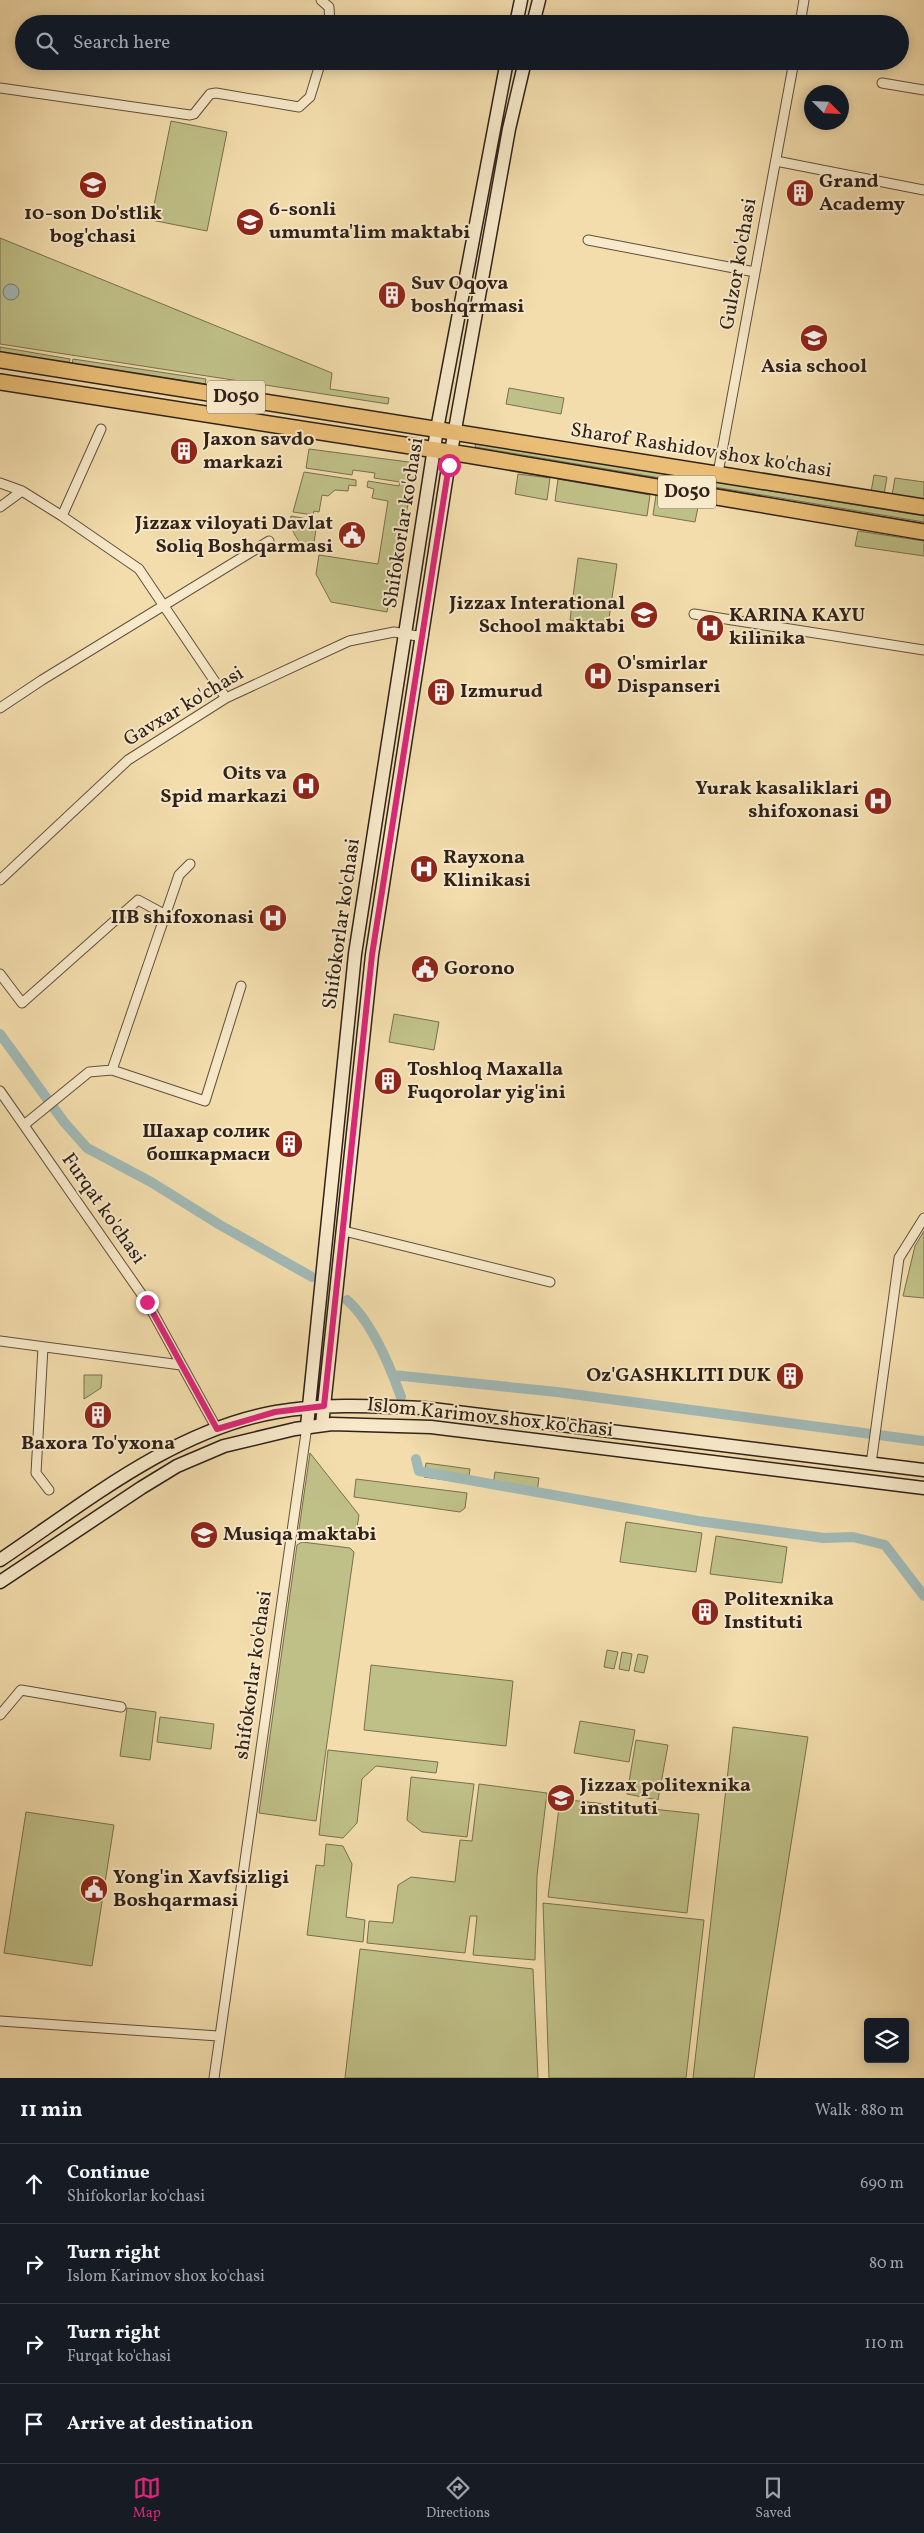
<!DOCTYPE html>
<html lang="en">
<head>
<meta charset="utf-8">
<style>
	body { margin:0; font-family:Vollkorn,serif; background:#20242c; color:#f1f3f6 }
	.controls { position:absolute; right:15px; bottom:15px; display:grid; overflow:hidden; border-radius:5px; box-shadow:0 2px 12px #0003 }
	.controls button { width:45px; height:45px; display:grid; place-items:center; padding:0; border:0; border-bottom:1px solid #363941; background:#171b24; color:#f1f3f6; font:25px sans-serif }
	.compass { position:absolute; left:804px; top:85px; width:45px; height:45px; border-radius:50%; background:#171b24; box-shadow:0 2px 12px #0003; rotate:114deg }
	.stop { position:absolute; width:15px; height:15px; margin:-11px; border:4px solid #db2777; border-radius:50%; background:#fff }
	.stop.end { background:#db2777; border-color:#fff; box-shadow:0 1px 5px #0008 }
	.list { margin:0; padding:0; list-style:none }
	h2 { display:flex; justify-content:space-between; align-items:center; height:65px; margin:0; padding:0 20px; font-size:21px }
	h2 small { font-size:16px; font-weight:400; color:#9ea1a6 }
	.list li { display:grid; grid-template-columns:32px 1fr auto; gap:15px; align-items:center; box-sizing:border-box; height:80px; padding:0 20px; border-top:1px solid #363941 }
	.list b { display:block; font-size:19px; white-space:nowrap }
	.list p { margin:0; font-size:16px; white-space:nowrap; color:#9ea1a6 }
	.list em { font-size:16px; font-style:normal; color:#9ea1a6 }
	.icon { flex:none; width:28px; height:28px; fill:none; stroke:currentColor; stroke-width:2; stroke-linecap:round; stroke-linejoin:round }
	.map { position:relative; flex:none; width:924px; height:2078px; overflow:hidden }
	.search { position:absolute; background:#171b24; box-shadow:0 2px 12px #0003; left:15px; right:15px; top:15px; height:55px; display:flex; align-items:center; gap:12px; box-sizing:border-box; padding:0 18px; border-radius:28px; color:#9ea1a6; font-size:19px }
	.sheet { height:385px; background:#171b24 }
	nav { display:flex; justify-content:space-around; align-items:center; box-sizing:border-box; height:70px; border-top:1px solid #363941; background:#171b24; font-size:14px; color:#9ea1a6 }
	nav a { display:grid; justify-items:center; gap:2px }
	nav .on { color:#db2777 }
	.map>svg:first-child { display:block }
</style>
</head>
<body>
<div class="map">
<svg width="924" height="2078" viewBox="0 0 924 2078">
	<rect width="100%" height="100%" fill="#f3ddac"/>
	<filter id="stains"><feTurbulence type="fractalNoise" baseFrequency=".004" numOctaves="4"/><feColorMatrix values="0 0 0 0 .2 0 0 0 0 .09 0 0 0 0 .02 0 0 0 .5 -.17"/></filter>
	<radialGradient id="worn" r=".72"><stop offset=".6" stop-color="#630" stop-opacity="0"/><stop offset="1" stop-color="#630" stop-opacity=".3"/></radialGradient>
	<path fill="#bfc087" stroke="#787050" d="M171 121 227 132 207 231 151 220Z
		M0 238 332 373 330 389 389 398 388 404 0 344Z
		M0 347 70 359 69 363 0 352Z
		M73 359 206 379 205 384 72 364Z
		M509 388 564 398 561 414 506 404Z
		M476 443 924 516V522L475 447Z
		M309 449 416 463 387 612 331 602 316 574 319 555 378 564 388 501 372 498 374 489 367 487 368 481 399 486 400 482 374 478 375 473 353 470 352 475 306 468Z
		M304 472 356 480V486L349 485 348 491 335 490 328 496 322 495 319 512 314 511 313 515 293 512Z
		M518 474 550 478 547 500 515 494Z
		M874 475 887 477 884 494 871 492Z
		M895 478 924 482V500L892 495Z
		M558 479 650 495 647 516 555 501Z
		M656 495 699 502 695 522 653 515Z
		M291 516 313 520 312 524H317L313 548 303 547C296 537 289 529 291 516Z
		M858 531 924 541V556L855 546Z
		M578 558 617 564 608 625 570 620Z
		M394 1014 439 1022 434 1050 389 1042Z
		M924 1231V1298L903 1296 915 1246Z
		M84 1375H102L101 1388 84 1399Z
		M310 1453 359 1515 355 1540 304 1533 299 1529Z
		M426 1463 470 1469 468 1483 424 1477Z
		M495 1472 539 1478 537 1492 493 1486Z
		M356 1479 467 1493 465 1508 460 1512 354 1497Z
		M626 1522 702 1533 696 1572 620 1562Z
		M716 1536 787 1547 782 1583 710 1574Z
		M302 1542 350 1548 354 1552 316 1821 259 1813 297 1545Z
		M607 1650 618 1652 614 1669 604 1667Z
		M622 1652 632 1654 629 1671 619 1669Z
		M638 1654 648 1656 644 1673 634 1671Z
		M371 1665 513 1681 506 1746 364 1730Z
		M127 1708 156 1712 150 1760 120 1756Z
		M160 1717 214 1724 211 1749 157 1742Z
		M580 1721 635 1730 629 1762 574 1753Z
		M733 1727 808 1737 754 2078H693Z
		M636 1740 668 1745 658 1800 627 1794Z
		M328 1750 438 1762 436 1773 376 1766 362 1779 357 1823 343 1838 319 1835Z
		M411 1777 474 1784 467 1837 422 1832 407 1820Z
		M479 1784 547 1793 537 1875 535 1960 473 1955 477 1916H470L465 1953 367 1943 369 1921 393 1923 398 1885 411 1877 455 1882 460 1840 472 1841Z
		M560 1799 699 1814 687 1913 548 1897Z
		M26 1812 114 1825 92 1966 4 1953Z
		M326 1844 343 1846 352 1864 346 1917 365 1920 363 1942 307 1935 316 1865 324 1866Z
		M543 1903 704 1920 686 2078H549Z
		M360 1949 533 1969 538 2078H345Z"/>
	<path fill="#a1b9b6" stroke="#747c77" d="M3 292a8 8 0 1 1 16 0a8 8 0 1 1-16 0Z"/>
	<g fill="none" stroke-linecap="round" stroke-linejoin="round">
		<path stroke="#a1b9b6" stroke-width="10" d="M0 1034 64 1122 87 1148 151 1182 220 1225 312 1277
			M347 1300C371 1321 390 1366 401 1397
			M393 1375 557 1392 924 1441
			M416 1459 419 1471 698 1521 824 1538 853 1537 885 1545 924 1596"/>
		<defs>
			<path id="minor" d="M321 0 329 7 330 24
				M800 24 804 0
				M882 83 924 90
				M0 88 190 115 194 114 210 94 216 93 299 107 310 97 321 61
				M776 161 924 190
				M588 240 755 272
				M718 473 794 61
				M0 483 22 491
				M0 507 22 491 62 516 101 429
				M62 516 139 569 226 698
				M694 614 924 650
				M0 708 42 680 269 541
				M0 880 128 760 226 698 349 641 394 632 423 637
				M0 974 22 1003 138 900 164 914
				M112 1070 179 875 190 864
				M0 1091 147 1302 217 1429
				M24 1125 89 1072 112 1070 205 1101 241 986
				M344 1231 550 1282
				M0 1341 181 1365
				M43 1347 36 1473 49 1490
				M871 1464 899 1258 924 1218
				M0 1715 21 1690 121 1707
				M0 2021 218 2036
				M214 2078 307 1426"/>
			<path id="secondary" d="M516 24 521 0
				M533 24 539 0
				M322 1425 372 955 447 474 509 129 525 61
				M307 1426 355 954 437 429 507 61
				M0 1560C85 1503 173 1430 276 1412 325 1403 375 1406 424 1408L924 1470
				M0 1582 141 1488 177 1466 224 1446 295 1429 332 1424 431 1427 924 1488"/>
			<path id="primary" d="M0 360 924 507
				M0 382 468 455 924 532"/>
		</defs>
		<use href="#minor" stroke="#61503e" stroke-width="11"/>
		<use href="#secondary" stroke="#302119" stroke-width="15"/>
		<use href="#primary" stroke="#302119" stroke-width="18"/>
		<use href="#minor" stroke="#f7e9c9" stroke-width="9"/>
		<use href="#secondary" stroke="#f7e9c9" stroke-width="12"/>
		<use href="#primary" stroke="#eabe76" stroke-width="15"/>
	</g>
	<g fill="none" stroke-linecap="round" stroke-linejoin="round">
		<path stroke="#db2777" stroke-width="6" d="M147 1302 217 1429 275 1412 324 1406 372 955 449 465"/>
	</g>
	<defs>
		<symbol id="school-disc" viewBox="-11 -11 22 22"><circle r="9.5" fill="#8f2418" stroke="#f7e9c9"/><path d="M0-5L7-2L0 1L-7-2ZM-4 1L0 2.5L4 1V4Q0 6-4 4Z" fill="#fff"/></symbol>
		<symbol id="building-disc" viewBox="-11 -11 22 22"><circle r="9.5" fill="#8f2418" stroke="#f7e9c9"/><path d="M-4-6H4V6H1V3H-1V6H-4ZM-2.5-4.3h1.7v1.8h-1.7ZM.8-4.3h1.7v1.8H.8ZM-2.5-1h1.7V.8h-1.7ZM.8-1h1.7V.8H.8Z" fill="#fff"/></symbol>
		<symbol id="civic-disc" viewBox="-11 -11 22 22"><circle r="9.5" fill="#8f2418" stroke="#f7e9c9"/><path d="M-.6-6.5H3V-4.5H.6V-3L4-1V1h2V6H-6V1h2V-1L-.6-3ZM-1.2 2.5V6h2.4V2.5Z" fill="#fff"/></symbol>
		<symbol id="hospital-disc" viewBox="-11 -11 22 22"><circle r="9.5" fill="#8f2418" stroke="#f7e9c9"/><path d="M-5-5h3v3.5h4V-5h3V5h-3V1.5h-4V5h-3Z" fill="#fff"/></symbol>
		<symbol id="university-disc" viewBox="-11 -11 22 22"><circle r="9.5" fill="#8f2418" stroke="#f7e9c9"/><path d="M0-5L7-2L0 1L-7-2ZM-4 1L0 2.5L4 1V4Q0 6-4 4Z" fill="#fff"/></symbol>
	</defs>
	<g fill-rule="evenodd">
		<use href="#school-disc" x="77" y="169" width="32" height="32"/>
		<use href="#building-disc" x="784" y="177" width="32" height="32"/>
		<use href="#school-disc" x="234" y="206" width="32" height="32"/>
		<use href="#building-disc" x="376" y="279" width="32" height="32"/>
		<use href="#school-disc" x="798" y="322" width="32" height="32"/>
		<use href="#building-disc" x="168" y="435" width="32" height="32"/>
		<use href="#civic-disc" x="336" y="519" width="32" height="32"/>
		<use href="#school-disc" x="628" y="599" width="32" height="32"/>
		<use href="#hospital-disc" x="694" y="612" width="32" height="32"/>
		<use href="#hospital-disc" x="582" y="660" width="32" height="32"/>
		<use href="#building-disc" x="425" y="676" width="32" height="32"/>
		<use href="#hospital-disc" x="290" y="770" width="32" height="32"/>
		<use href="#hospital-disc" x="862" y="785" width="32" height="32"/>
		<use href="#hospital-disc" x="408" y="853" width="32" height="32"/>
		<use href="#hospital-disc" x="257" y="902" width="32" height="32"/>
		<use href="#civic-disc" x="409" y="953" width="32" height="32"/>
		<use href="#building-disc" x="372" y="1065" width="32" height="32"/>
		<use href="#building-disc" x="273" y="1128" width="32" height="32"/>
		<use href="#building-disc" x="774" y="1360" width="32" height="32"/>
		<use href="#building-disc" x="82" y="1399" width="32" height="32"/>
		<use href="#school-disc" x="188" y="1519" width="32" height="32"/>
		<use href="#building-disc" x="689" y="1596" width="32" height="32"/>
		<use href="#university-disc" x="545" y="1782" width="32" height="32"/>
		<use href="#civic-disc" x="78" y="1873" width="32" height="32"/>
	</g>
	<g text-anchor="middle" dominant-baseline="central" stroke-width="4" stroke-linejoin="round" paint-order="stroke">
		<g fill="#f7e9c9" stroke="#6c5d4e" stroke-width="1">
			<rect x="207" y="380.5" width="58" height="33" rx="4"/>
			<rect x="658" y="475.5" width="58" height="33" rx="4"/>
		</g>
		<g font-size="19" font-weight="bold" fill="#302119">
			<text x="236" y="397">D050</text>
			<text x="687" y="492">D050</text>
		</g>
		<g font-size="20" font-weight="bold" fill="#302119" stroke="#f7e9c9" text-anchor="start">
			<text x="819" y="182">Grand<tspan x="819" dy="23">Academy</tspan></text>
			<text x="269" y="210">6-sonli<tspan x="269" dy="23">umumta'lim maktabi</tspan></text>
			<text x="93" y="214" text-anchor="middle">10-son Do'stlik<tspan x="93" dy="23">bog'chasi</tspan></text>
			<text x="411" y="284">Suv Oqova<tspan x="411" dy="23">boshqrmasi</tspan></text>
			<text x="814" y="367" text-anchor="middle">Asia school</text>
			<text x="203" y="440">Jaxon savdo<tspan x="203" dy="23">markazi</tspan></text>
			<text x="333" y="524" text-anchor="end">Jizzax viloyati Davlat<tspan x="333" dy="23">Soliq Boshqarmasi</tspan></text>
			<text x="625" y="604" text-anchor="end">Jizzax Interational<tspan x="625" dy="23">School maktabi</tspan></text>
			<text x="729" y="616">KARINA KAYU<tspan x="729" dy="23">kilinika</tspan></text>
			<text x="617" y="664">O'smirlar<tspan x="617" dy="23">Dispanseri</tspan></text>
			<text x="460" y="692">Izmurud</text>
			<text x="287" y="774" text-anchor="end">Oits va<tspan x="287" dy="23">Spid markazi</tspan></text>
			<text x="859" y="789" text-anchor="end">Yurak kasaliklari<tspan x="859" dy="23">shifoxonasi</tspan></text>
			<text x="443" y="858">Rayxona<tspan x="443" dy="23">Klinikasi</tspan></text>
			<text x="254" y="918" text-anchor="end">IIB shifoxonasi</text>
			<text x="444" y="969">Gorono</text>
			<text x="407" y="1070">Toshloq Maxalla<tspan x="407" dy="23">Fuqorolar yig'ini</tspan></text>
			<text x="270" y="1132" text-anchor="end">Шахар солик<tspan x="270" dy="23">бошкармаси</tspan></text>
			<text x="771" y="1376" text-anchor="end">Oz'GASHKLITI DUK</text>
			<text x="98" y="1444" text-anchor="middle">Baxora To'yxona</text>
			<text x="223" y="1535">Musiqa maktabi</text>
			<text x="724" y="1600">Politexnika<tspan x="724" dy="23">Instituti</tspan></text>
			<text x="580" y="1786">Jizzax politexnika<tspan x="580" dy="23">instituti</tspan></text>
			<text x="113" y="1878">Yong'in Xavfsizligi<tspan x="113" dy="23">Boshqarmasi</tspan></text>
		</g>
		<g font-size="20" fill="#302119" stroke="#f7e9c9">
			<text transform="translate(739 264) rotate(-80)">Gulzor ko'chasi</text>
			<text transform="translate(701 451) rotate(9)">Sharof Rashidov shox ko'chasi</text>
			<text transform="translate(404 523) rotate(-81)">Shifokorlar ko'chasi</text>
			<text transform="translate(184 707) rotate(-31)">Gavxar ko'chasi</text>
			<text transform="translate(342 924) rotate(-82)">Shifokorlar ko'chasi</text>
			<text transform="translate(103 1209) rotate(55)">Furqat ko'chasi</text>
			<text transform="translate(490 1418) rotate(6)">Islom Karimov shox ko'chasi</text>
			<text transform="translate(254 1675) rotate(-82)">shifokorlar ko'chasi</text>
		</g>
	</g>
	<rect width="100%" height="100%" filter="url(#stains)"/>
	<rect width="100%" height="100%" fill="url(#worn)"/>
</svg>
<div class="controls">
<button><svg class="icon" aria-label="layers" viewBox="0 0 24 24"><path d="M12 4l9 5-9 5-9-5zM3 14l9 5 9-5"/></svg></button>
</div>
<svg class="compass" viewBox="-18 -18 36 36"><path d="M0-13l5 13h-10z" fill="#e53935"/><path d="M0 13l5-13h-10z" fill="#9ea1a6"/></svg>
<div class="stop" style="left:449px;top:465px"></div>
<div class="stop end" style="left:147px;top:1302px"></div>
<div class="search"><svg class="icon" aria-label="search" viewBox="0 0 24 24"><circle cx="10" cy="10" r="6"/><path d="M15 15l6 6"/></svg>Search here</div>
</div>
<section class="sheet">
<h2>11 min<small>Walk · 880 m</small></h2>
<ul class="list">
<li><svg class="icon" aria-label="ahead" viewBox="0 0 24 24"><path d="M12 20V5M6 11l6-6 6 6"/></svg><div><b>Continue</b><p>Shifokorlar ko'chasi</p></div><em>690 m</em></li>
<li><svg class="icon" aria-label="right" viewBox="0 0 24 24"><path d="M7 20v-9h11M14 6l5 5-5 5"/></svg><div><b>Turn right</b><p>Islom Karimov shox ko'chasi</p></div><em>80 m</em></li>
<li><svg class="icon" aria-label="right" viewBox="0 0 24 24"><path d="M7 20v-9h11M14 6l5 5-5 5"/></svg><div><b>Turn right</b><p>Furqat ko'chasi</p></div><em>110 m</em></li>
<li><svg class="icon" aria-label="arrive" viewBox="0 0 24 24"><path d="M6 21V4h12l-3 4 3 4H6"/></svg><div><b>Arrive at destination</b></div></li>
</ul>
</section>
<nav>
<a class="on"><svg class="icon" aria-label="map" viewBox="0 0 24 24"><path d="M3 6l6-2 6 2 6-2v14l-6 2-6-2-6 2zM9 4v14M15 6v14"/></svg>Map</a>
<a><svg class="icon" aria-label="directions" viewBox="0 0 24 24"><path d="M12 3l9 9-9 9-9-9zM9 14v-3h6M13 9l2 2-2 2"/></svg>Directions</a>
<a><svg class="icon" aria-label="saved" viewBox="0 0 24 24"><path d="M7 4h10v16l-5-4-5 4z"/></svg>Saved</a>
</nav>
</body>
</html>
